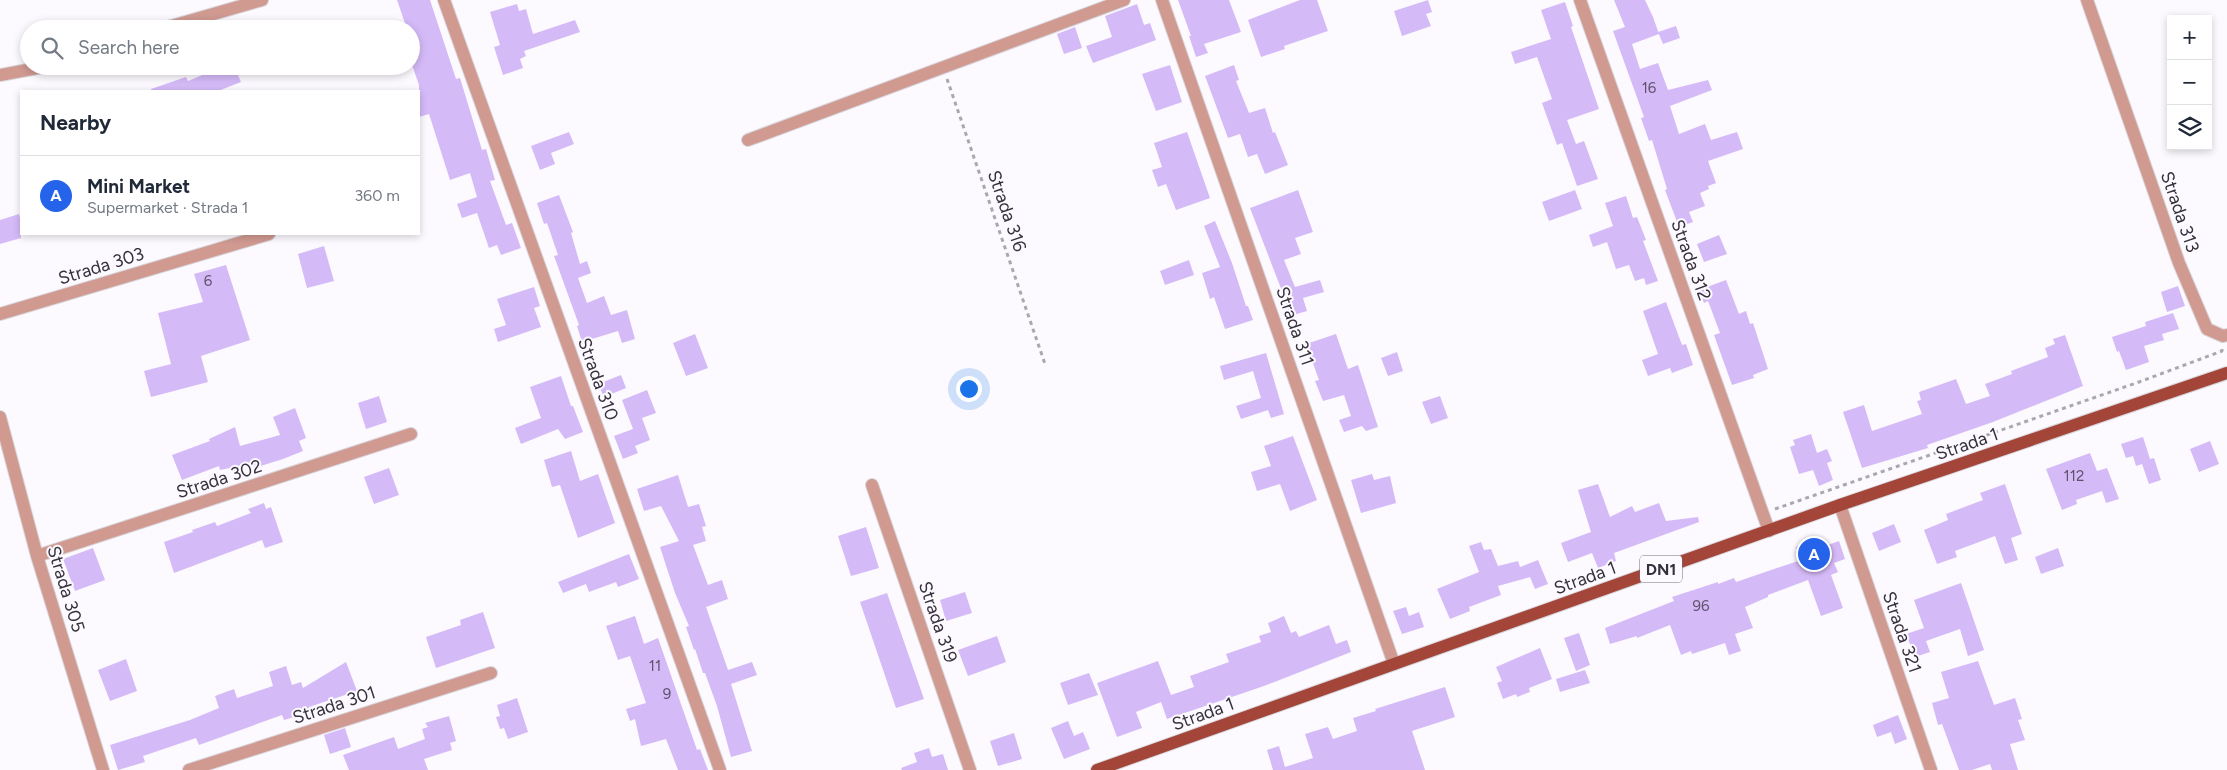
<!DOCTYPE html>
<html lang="en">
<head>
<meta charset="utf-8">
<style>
	body { margin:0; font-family:Figtree,sans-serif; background:#f6f6f7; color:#1f2937 }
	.controls { position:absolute; right:15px; top:15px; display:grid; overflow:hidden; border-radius:0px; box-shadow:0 2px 8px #0003 }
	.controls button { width:45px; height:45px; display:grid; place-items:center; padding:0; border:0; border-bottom:1px solid #e0e1e3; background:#fff; color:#1f2937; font:25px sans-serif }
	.you { position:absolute; left:968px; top:388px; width:18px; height:18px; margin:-12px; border:4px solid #fff; border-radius:50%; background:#1a73e8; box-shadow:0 0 0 8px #1a73e833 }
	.badge { display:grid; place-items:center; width:32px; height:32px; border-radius:50%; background:#2563eb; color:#fff; font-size:16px; font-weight:700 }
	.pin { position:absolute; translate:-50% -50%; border:2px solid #fff; box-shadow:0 1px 5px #0006 }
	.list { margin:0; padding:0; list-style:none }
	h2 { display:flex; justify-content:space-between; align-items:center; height:65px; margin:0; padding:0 20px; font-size:21px }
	h2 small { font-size:16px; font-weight:400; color:#747a83 }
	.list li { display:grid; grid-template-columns:32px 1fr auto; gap:15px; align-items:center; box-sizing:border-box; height:80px; padding:0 20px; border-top:1px solid #e0e1e3 }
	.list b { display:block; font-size:19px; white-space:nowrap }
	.list p { margin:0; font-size:16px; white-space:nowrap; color:#747a83 }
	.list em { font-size:16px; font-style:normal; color:#747a83 }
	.icon { flex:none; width:28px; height:28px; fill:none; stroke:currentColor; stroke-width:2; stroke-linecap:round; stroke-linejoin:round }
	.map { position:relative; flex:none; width:2227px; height:770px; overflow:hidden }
	.search { position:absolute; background:#fff; box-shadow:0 2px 8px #0003; left:20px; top:20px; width:400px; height:55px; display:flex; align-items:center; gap:12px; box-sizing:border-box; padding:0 18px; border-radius:28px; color:#747a83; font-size:19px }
	.panel { position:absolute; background:#fff; box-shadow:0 2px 8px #0003; left:20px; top:90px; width:400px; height:145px; border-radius:0px }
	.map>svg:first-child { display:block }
</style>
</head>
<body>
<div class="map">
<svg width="2227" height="770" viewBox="0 0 2227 770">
	<rect width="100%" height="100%" fill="#fcfaff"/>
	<path fill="#d5baf8" d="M397 0H430L456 79 460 78 482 150 486 149 495 180 490 181 506 225 512 223 521 248 501 255 497 245 489 248 477 213 462 218 457 204 477 197 470 173 450 180 429 114 419 117V85L411 62V59L417 57 411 40V29H407Z
		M1178 0H1229L1241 32 1204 44 1208 53 1196 57 1189 36H1191Z
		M1300 0H1317L1328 31 1284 46 1285 49 1261 57 1248 20Z
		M1428 0 1432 12 1426 14 1431 26 1402 36 1394 11Z
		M1614 0H1645L1653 17 1659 34 1632 44 1640 69 1658 63 1668 90 1708 80 1712 90 1670 106 1679 134 1705 124 1711 140 1737 132 1743 149 1708 161 1716 183 1708 186 1709 189 1700 193 1705 206 1689 212 1693 222 1679 227 1665 190 1667 189 1652 140 1649 141 1641 118 1644 117 1613 31 1625 27Z
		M1565 2 1573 26 1571 27 1599 109 1567 120 1576 144 1584 141 1598 179 1577 186 1562 143 1557 145 1542 103 1552 99 1537 57 1515 64 1511 52 1551 39 1541 10Z
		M517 4 519 11 526 9 533 34 575 20 580 32 524 51 526 56 520 59 523 68 503 75 494 47 500 45 490 12Z
		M1137 4 1144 25 1150 23 1156 40 1093 63 1086 46 1112 37 1105 16Z
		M1676 26 1680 38 1663 44 1658 32Z
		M1075 27 1082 48 1064 54 1057 34Z
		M1170 65 1182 102 1156 111 1142 74Z
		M1234 65 1239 80 1236 81 1249 113 1265 108 1273 133 1275 132 1288 165 1265 174 1257 154 1248 157 1240 134 1228 138 1205 76Z
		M224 66H234L241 82 218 91H151V89L186 77 188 81Z
		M569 132 574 144 551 153 555 164 540 170 531 146Z
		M1187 132 1210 198 1176 210 1166 184 1158 187 1152 170 1162 167 1154 143Z
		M1298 190 1313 232 1295 238 1301 254 1284 260 1295 287 1320 280 1324 292 1303 298 1307 311 1290 316 1282 291 1250 208Z
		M1575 190 1582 209 1549 221 1542 202Z
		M559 195 573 232 571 233 580 264 587 261 591 273 578 278 587 303 604 296 611 315 627 310 635 339 622 343 618 331 582 342 577 326 579 325 554 256 558 255 547 223 544 224 537 203Z
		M1626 196 1633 218 1637 217 1646 240 1643 241 1658 281 1646 285 1644 278 1635 281 1629 265 1616 269 1607 242 1593 247 1589 235 1613 226 1605 203Z
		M19 214 21 223V238L0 244V220Z
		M1215 221 1232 263 1246 306H1248L1253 320 1225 329 1214 297 1210 299 1202 273 1220 267 1204 226Z
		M1719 235 1727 254 1704 262 1697 244Z
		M324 246 334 281 307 288 298 254Z
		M1189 260 1194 275 1165 285 1160 271Z
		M226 265 250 340 201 356 208 382 151 397 144 371 171 364 158 313 203 302 194 274Z
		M1726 280 1739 314 1746 311 1750 324 1753 323 1768 369 1753 375 1754 378 1732 385 1714 335 1720 333 1708 301 1704 303 1699 290Z
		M2178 286 2185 306 2167 312 2161 292Z
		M534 287 540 306 534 308 541 327 498 342 494 329 506 325 497 299Z
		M1666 302 1682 345 1686 344 1693 365 1672 373 1670 368 1648 376 1642 360 1658 354 1643 311Z
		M2173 313 2179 329 2162 334 2164 340 2144 346 2149 362 2126 370 2119 351 2117 352 2112 337 2146 326 2145 322Z
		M695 334 708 368 686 376 673 343Z
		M1336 334 1348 369 1358 365 1378 427 1366 431 1362 426 1344 432 1339 420 1351 416 1344 395 1323 401 1315 381 1319 380 1306 344Z
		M2065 335 2083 386 1993 422 1927 445 1928 448 1862 468 1843 412 1864 405 1872 431 1922 414 1917 401 1921 400 1919 392 1956 379 1966 404 1990 396 1985 384 2012 374 2011 371 2048 357 2045 348 2055 344 2053 339Z
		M1397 352 1403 371 1388 376 1381 358Z
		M1266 353 1284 414 1271 418 1268 410 1241 419 1236 406 1261 398 1253 371 1224 380 1220 366Z
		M621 375 626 388 604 397 598 384Z
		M561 376 571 406H573L583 432 565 439 558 429 521 444 515 428 541 418 530 387Z
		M647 390 656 413 642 418 650 440 635 446 638 453 623 459 614 436 633 429 622 400Z
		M379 396 387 422 366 429 358 403Z
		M1440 396 1448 418 1431 424 1422 402Z
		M295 408 306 438 299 441 303 451 283 459 254 468 253 463 220 470 219 466 182 480 172 455 210 441 209 439 235 427 240 446 280 435 273 417Z
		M1811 434 1817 453 1827 449 1832 461 1827 463 1833 480 1819 486 1813 470 1799 474 1790 447 1795 445 1793 440Z
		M1293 436 1317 500 1290 511 1280 484 1257 491 1251 472 1271 466 1264 446Z
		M2143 437 2150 459 2154 458 2161 480 2149 484 2142 464 2136 466 2133 456 2126 458 2121 444Z
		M2210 441 2219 464 2199 472 2190 449Z
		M571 451 580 481 598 474 615 523 578 538 560 485 552 487 544 460Z
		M2090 453 2097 471 2107 468 2119 499 2106 503 2102 491 2076 500 2077 504 2062 510 2046 469Z
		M389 468 399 495 374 504 364 477Z
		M1372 474 1374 480 1390 476 1396 503 1361 513 1351 480Z
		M678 475 688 507 699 504 706 526 702 527 706 541 693 545 708 585 722 580 728 599 706 607 728 670 752 662 757 675 731 684 752 751 731 757 717 706 705 673H703L695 649 694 650 686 627 689 626 675 593 660 547 679 541 661 506 644 511 637 489Z
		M1598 484 1610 517 1632 506 1635 512 1659 503 1666 521 1698 517 1699 522 1614 553 1616 561 1598 568 1592 553 1568 562 1561 543 1591 532 1578 490Z
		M2005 484 2022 534 2011 538 2018 560 2005 564 1995 536 1955 551 1957 557 1937 564 1924 530 1948 520 1946 514 1983 500 1980 493Z
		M264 503 266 509 271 507 283 542 265 548 262 540 174 573 164 542 193 532 192 530 215 522 217 526 251 513 248 509Z
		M1894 524 1901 542 1879 551 1872 533Z
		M866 527 879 568 851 576 838 536Z
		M1822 538 1825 546 1839 541 1845 559 1834 563 1838 572 1831 575 1843 608 1821 616 1808 580 1768 595V597L1745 607 1753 628 1735 634 1741 651 1729 655 1725 643 1692 654 1691 651 1681 655 1670 625 1637 638V636L1610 644 1605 628 1674 601 1672 597 1718 582V584L1734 578 1736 582 1801 560 1796 547Z
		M1481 542 1484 550 1491 549 1498 566 1518 561 1520 567 1538 560 1548 584 1535 589 1530 577 1498 586 1501 595 1469 607 1470 611 1450 619 1437 589 1479 572 1469 546Z
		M93 548 105 580 75 591 63 559Z
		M2058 548 2064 566 2041 574 2035 557Z
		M629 554 639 579 618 587 616 582 589 592 586 584 563 593 558 582Z
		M1961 583 1984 650 1968 656 1960 629 1926 641 1930 652 1915 657 1906 634 1924 628 1914 600Z
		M965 592 972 613 946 621 940 600Z
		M887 593 924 699 896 708 860 602Z
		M1406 607 1409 616 1419 612 1424 627 1402 634 1393 611Z
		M483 612 495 648 436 668 426 637 461 625 460 620Z
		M635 616 644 644 658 638 697 750 700 749 708 770H678L666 739 641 746 635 719 630 721 626 709 646 703 630 656 618 660 606 626Z
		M1284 616 1291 633 1296 631 1299 637 1329 625 1336 644 1347 640 1351 652 1264 686 1167 719 1161 702 1136 712 1142 728 1117 737 1097 683 1158 661 1171 695 1194 687 1190 676 1229 662 1226 654 1261 642 1259 636 1271 632 1268 623Z
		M1579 633 1590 665 1576 671 1564 638Z
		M997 636 1006 662 968 676 958 650Z
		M1540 648 1552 679 1529 688 1530 692 1517 697 1516 694 1503 699 1497 683 1502 681 1496 667Z
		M126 659 137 691 110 701 98 670Z
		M1978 661 1994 705 2015 698 2022 719 2018 720 2025 740 2010 744 2018 770H1992L1990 764 1972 770H1959L1942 724 1938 725 1932 703 1949 698 1941 672Z
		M346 662 357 691 309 707 311 712 284 720 282 715 199 745 196 738 143 756 145 762 118 770 110 745 190 720 219 708 215 696 234 689 237 698 273 686 269 672 286 666 292 685 301 682 303 688Z
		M1585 670 1590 683 1560 692 1556 679Z
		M1089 673 1098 695 1068 705 1060 683Z
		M1445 687 1455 717 1412 731 1425 770H1273L1267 750 1279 746 1285 767 1313 758 1305 734 1328 727 1333 739 1357 731 1353 718 1376 711 1375 709Z
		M517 698 528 732 508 739 504 728 500 729 496 717 500 716 497 705Z
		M1898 715 1907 739 1895 744 1891 732 1877 737 1873 725Z
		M449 716 456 741 450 743 452 750 424 759 428 770H349L343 755 394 737 398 749 425 739 422 729 428 727 425 723Z
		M1068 721 1074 736 1083 732 1090 749 1064 759 1051 728Z
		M345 728 351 747 330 754 324 735Z
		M1014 733 1022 759 998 766 990 741Z
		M929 748 932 757 943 754 948 770H902L901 768 917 762 914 753Z"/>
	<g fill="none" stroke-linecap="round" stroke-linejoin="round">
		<defs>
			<path id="minor" d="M444 0 720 770
				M1162 0 1394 664
				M1580 0 1769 531
				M2087 0 2179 263 2207 329 2223 336 2227 335
				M161 29 262 0
				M0 75 48 66
				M748 140 1124 0
				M0 314 269 234
				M0 417 37 556 103 770
				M872 485 970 770
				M1840 505 1931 770
				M37 556 411 434
				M189 770 491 673"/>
			<path id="primary" d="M1097 770 1840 505 2227 373"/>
		</defs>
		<use href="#minor" stroke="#d8d6dc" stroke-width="14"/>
		<use href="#primary" stroke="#d8d6dc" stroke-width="14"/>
		<path stroke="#aaa7ae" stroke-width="3" stroke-dasharray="4 4" stroke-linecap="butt" d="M947 79 1045 364
			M1775 509 2139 382 2222 351V349"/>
		<use href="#minor" stroke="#d09a91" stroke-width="12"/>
		<use href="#primary" stroke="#a34539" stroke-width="12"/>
	</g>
	<g text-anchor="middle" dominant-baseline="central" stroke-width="4" stroke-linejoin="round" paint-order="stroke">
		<g font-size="15" fill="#5e536b">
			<text x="1649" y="88">16</text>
			<text x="208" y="281">6</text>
			<text x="2074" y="476">112</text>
			<text x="1701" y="606">96</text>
			<text x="655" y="666">11</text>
			<text x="667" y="694">9</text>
		</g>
		<rect fill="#fcfaff" stroke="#716d76" stroke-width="1" x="1640" y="555.5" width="42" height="27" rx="4"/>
		<g font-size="16" font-weight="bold" fill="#36313c">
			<text x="1661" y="569">DN1</text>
		</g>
		<g font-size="18" fill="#36313c" stroke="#fcfaff">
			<text transform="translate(1007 211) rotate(71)">Strada 316</text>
			<text transform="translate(2180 212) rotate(71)">Strada 313</text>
			<text transform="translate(1691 260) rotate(70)">Strada 312</text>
			<text transform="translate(101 266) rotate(-17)">Strada 303</text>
			<text transform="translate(1295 326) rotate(71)">Strada 311</text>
			<text transform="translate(598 379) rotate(70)">Strada 310</text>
			<text transform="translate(1967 444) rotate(-19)">Strada 1</text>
			<text transform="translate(219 479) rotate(-18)">Strada 302</text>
			<text transform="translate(1585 578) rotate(-20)">Strada 1</text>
			<text transform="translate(66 589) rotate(73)">Strada 305</text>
			<text transform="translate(938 622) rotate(71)">Strada 319</text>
			<text transform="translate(1902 632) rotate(71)">Strada 321</text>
			<text transform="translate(334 705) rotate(-18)">Strada 301</text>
			<text transform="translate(1203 714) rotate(-20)">Strada 1</text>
		</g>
	</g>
</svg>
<div class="controls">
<button>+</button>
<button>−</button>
<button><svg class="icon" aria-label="layers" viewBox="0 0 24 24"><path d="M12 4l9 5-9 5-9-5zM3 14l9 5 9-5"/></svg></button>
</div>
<div class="you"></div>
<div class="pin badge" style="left:1814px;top:554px">A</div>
<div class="search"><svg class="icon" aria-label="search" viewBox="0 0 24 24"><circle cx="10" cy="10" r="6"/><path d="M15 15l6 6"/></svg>Search here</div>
<section class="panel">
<h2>Nearby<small></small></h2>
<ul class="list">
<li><span class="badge">A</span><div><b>Mini Market</b><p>Supermarket · Strada 1</p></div><em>360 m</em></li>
</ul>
</section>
</div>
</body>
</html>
